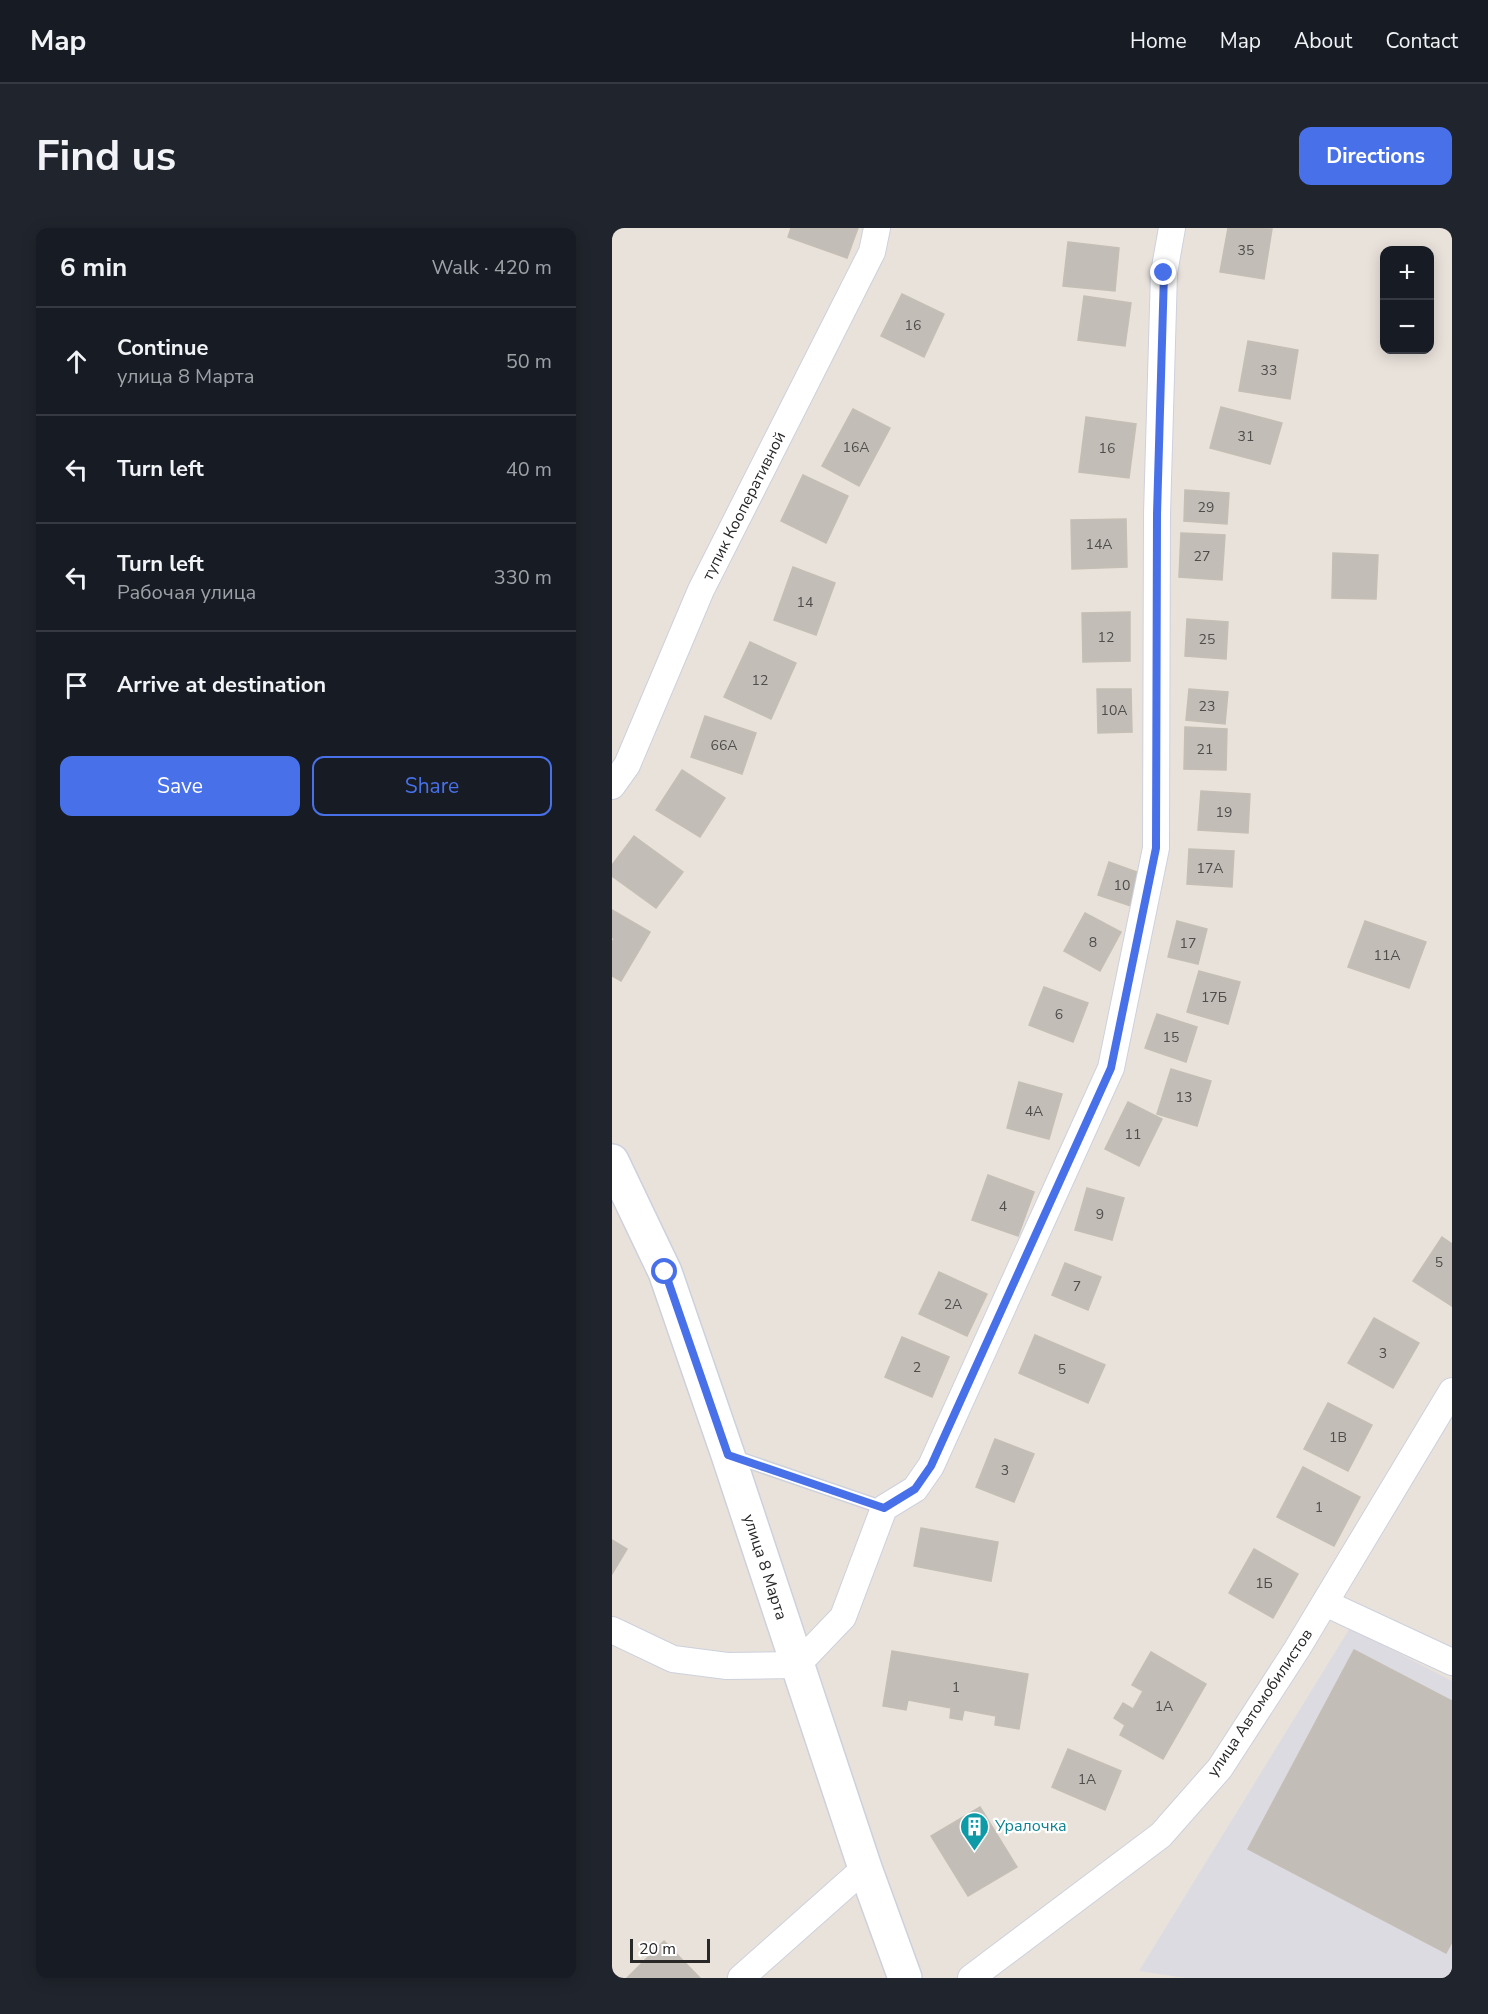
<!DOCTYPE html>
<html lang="en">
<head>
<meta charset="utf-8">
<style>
	body { margin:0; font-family:"Nunito Sans",sans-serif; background:#20242c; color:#f1f3f6 }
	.controls { position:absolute; right:18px; top:18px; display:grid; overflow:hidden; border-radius:12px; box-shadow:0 3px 15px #0003 }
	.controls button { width:54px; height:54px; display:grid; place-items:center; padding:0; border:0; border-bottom:2px solid #363941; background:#171b24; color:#f1f3f6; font:30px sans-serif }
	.scale { position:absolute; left:18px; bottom:15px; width:80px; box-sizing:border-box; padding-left:6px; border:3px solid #282828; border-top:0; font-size:16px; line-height:21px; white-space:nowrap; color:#282828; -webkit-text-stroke:4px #fff; paint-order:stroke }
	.stop { position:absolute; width:18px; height:18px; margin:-14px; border:4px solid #4871e9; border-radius:50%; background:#fff }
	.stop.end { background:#4871e9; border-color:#fff; box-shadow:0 2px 6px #0008 }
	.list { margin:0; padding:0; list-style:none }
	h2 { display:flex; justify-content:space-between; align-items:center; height:78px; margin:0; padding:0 24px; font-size:26px }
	h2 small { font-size:20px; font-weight:400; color:#9ea1a6 }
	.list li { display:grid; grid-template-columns:39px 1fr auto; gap:18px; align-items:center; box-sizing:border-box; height:108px; padding:0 24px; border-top:2px solid #363941 }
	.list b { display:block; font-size:22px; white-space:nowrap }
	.list p { margin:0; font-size:20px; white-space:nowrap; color:#9ea1a6 }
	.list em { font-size:20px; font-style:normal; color:#9ea1a6 }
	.actions { display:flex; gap:12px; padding:18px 24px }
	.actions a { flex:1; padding:14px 0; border:2px solid #4871e9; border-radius:12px; text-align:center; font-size:21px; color:#4871e9 }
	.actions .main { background:#4871e9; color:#fff }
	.icon { flex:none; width:33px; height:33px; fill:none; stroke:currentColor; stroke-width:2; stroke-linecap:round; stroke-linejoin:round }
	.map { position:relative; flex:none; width:840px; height:1750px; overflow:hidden; border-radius:12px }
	header { display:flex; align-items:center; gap:36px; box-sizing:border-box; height:84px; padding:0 30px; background:#171b24; border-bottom:2px solid #363941 }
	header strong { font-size:28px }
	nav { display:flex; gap:33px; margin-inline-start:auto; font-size:21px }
	.intro { display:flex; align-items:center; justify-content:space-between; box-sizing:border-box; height:144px; padding:0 36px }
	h1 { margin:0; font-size:42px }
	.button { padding:15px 27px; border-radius:12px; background:#4871e9; color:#fff; font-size:21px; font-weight:700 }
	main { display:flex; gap:36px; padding:0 36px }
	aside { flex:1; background:#171b24; border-radius:12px; box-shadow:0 3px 15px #0003 }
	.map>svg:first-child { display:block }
</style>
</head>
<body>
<header>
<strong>Map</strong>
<nav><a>Home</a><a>Map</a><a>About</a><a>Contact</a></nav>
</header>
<div class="intro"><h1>Find us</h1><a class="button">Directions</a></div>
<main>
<aside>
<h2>6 min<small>Walk · 420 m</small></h2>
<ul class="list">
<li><svg class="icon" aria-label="ahead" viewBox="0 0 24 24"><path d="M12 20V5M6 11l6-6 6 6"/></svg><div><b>Continue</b><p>улица 8 Марта</p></div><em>50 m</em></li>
<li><svg class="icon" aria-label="left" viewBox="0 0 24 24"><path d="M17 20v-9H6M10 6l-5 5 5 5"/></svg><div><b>Turn left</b></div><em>40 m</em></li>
<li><svg class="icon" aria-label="left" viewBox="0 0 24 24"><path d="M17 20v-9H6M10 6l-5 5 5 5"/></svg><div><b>Turn left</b><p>Рабочая улица</p></div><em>330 m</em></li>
<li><svg class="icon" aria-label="arrive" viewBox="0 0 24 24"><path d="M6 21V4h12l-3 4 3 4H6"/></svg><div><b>Arrive at destination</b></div></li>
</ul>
<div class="actions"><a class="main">Save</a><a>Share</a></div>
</aside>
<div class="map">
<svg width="840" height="1750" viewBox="0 0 840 1750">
	<rect width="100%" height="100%" fill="#e9e2db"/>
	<path fill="#dddbe2" d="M738 1400 840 1453V1750H574L527 1743Z"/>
	<path fill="#c2bdb6" stroke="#c4beb5" stroke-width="1.5" d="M179 0H246L235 30 176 9Z
		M616 0 660 1 652 51 608 44Z
		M456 14 507 20 503 63 451 58Z
		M290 66 332 86 312 129 269 108Z
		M472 68 519 75 513 118 466 112Z
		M636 113 686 122 678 171 627 163Z
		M609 179 670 195 658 236 598 220Z
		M241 181 278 200 247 258 210 238Z
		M474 189 524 196 517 250 467 244Z
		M191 247 236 268 214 315 169 293Z
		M573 262 617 265 615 296 572 293Z
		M514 291 515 339 460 341 459 292Z
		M569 305 613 307 610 352 567 349Z
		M721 325 766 327 764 371 720 370Z
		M181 339 223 355 204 407 162 392Z
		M518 384V433L471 434 470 385Z
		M575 391 616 394 614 431 573 428Z
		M138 414 184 435 159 491 112 469Z
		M485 461H519L520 504 486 505Z
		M577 461 616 464 613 496 574 492Z
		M93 488 144 505 130 546 79 529Z
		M573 499 615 501 614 542 572 541Z
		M70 542 113 570 88 609 44 582Z
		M589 563 638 566 636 605 586 602Z
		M22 608 71 644 44 680 0 648V637Z
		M577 621 622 623 620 659 575 656Z
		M497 634 533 647 522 679 486 667Z
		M0 682 38 704 9 753 0 748V714L2 711 0 709Z
		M473 685 509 704 488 743 452 723Z
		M565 693 595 701 586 736 556 729Z
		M753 693 814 714 797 760 736 739Z
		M587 743 628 754 616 796 575 784Z
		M432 759 476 775 461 814 417 797Z
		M545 786 585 799 574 834 533 820Z
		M559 841 599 853 585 898 545 886Z
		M407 854 450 866 437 911 395 900Z
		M516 874 550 891 527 938 493 921Z
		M376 947 422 964 406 1008 360 992Z
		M475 960 512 970 500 1012 463 1002Z
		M830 1009 840 1016V1078L801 1053Z
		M453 1035 489 1049 476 1082 440 1067Z
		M327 1044 375 1066 355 1108 307 1086Z
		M762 1090 807 1115 781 1160 736 1135Z
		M423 1107 493 1137 476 1175 407 1145Z
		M290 1109 337 1129 320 1169 273 1149Z
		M716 1175 760 1197 736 1243 692 1221Z
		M383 1211 422 1226 402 1274 364 1259Z
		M691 1239 748 1269 722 1318 665 1289Z
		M309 1300 386 1314 379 1353 302 1338Z
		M0 1312 15 1321 0 1346Z
		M642 1321 686 1346 661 1390 617 1365Z
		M742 1422 840 1473V1714L834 1725 636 1621Z
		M280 1423 416 1446 407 1501 383 1497 384 1488 352 1482 350 1492 338 1490 339 1480 296 1472 294 1482 271 1478Z
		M539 1424 594 1456 551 1531 508 1507 513 1497 502 1490 511 1475 521 1481 531 1463 520 1457Z
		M456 1521 509 1543 493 1582 440 1559Z
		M368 1579 405 1639 356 1668 319 1608Z
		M52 1713 88 1750H15Z"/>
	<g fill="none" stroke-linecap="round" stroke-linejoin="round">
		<defs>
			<path id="service" d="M120 1228 272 1280"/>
			<path id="minor" d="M0 558 15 537 89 362 260 24 265 0
				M713 1375 840 1434
				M0 1402 61 1431 115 1438 185 1437 231 1389 272 1280 303 1261 319 1238 499 840 544 620 545 286 552 45 560 0
				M129 1750 253 1640
				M359 1750 549 1607 608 1540 685 1421 840 1163"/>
			<path id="secondary" d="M0 933 53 1044 116 1227 253 1640 293 1750"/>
		</defs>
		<use href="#service" stroke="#cdd1dc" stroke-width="15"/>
		<use href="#minor" stroke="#cdd1dc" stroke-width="28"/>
		<use href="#secondary" stroke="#cdd1dc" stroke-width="36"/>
		<use href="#service" stroke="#fff" stroke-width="12"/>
		<use href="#minor" stroke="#fff" stroke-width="26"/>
		<use href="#secondary" stroke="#fff" stroke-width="33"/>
	</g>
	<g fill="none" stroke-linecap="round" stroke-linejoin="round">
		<path stroke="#4871e9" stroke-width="8" d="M53 1044 116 1227 272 1280 303 1261 319 1238 499 840 544 620 545 286 552 45"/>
	</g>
	<defs>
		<symbol id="building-pin" viewBox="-11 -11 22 30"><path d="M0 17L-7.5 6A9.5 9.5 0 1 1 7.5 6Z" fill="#0f9aa8" stroke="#fff"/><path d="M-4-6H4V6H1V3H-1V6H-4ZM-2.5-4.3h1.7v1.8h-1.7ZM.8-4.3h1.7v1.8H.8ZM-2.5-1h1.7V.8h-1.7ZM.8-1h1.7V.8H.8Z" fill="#fff"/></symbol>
	</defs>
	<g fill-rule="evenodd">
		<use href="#building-pin" x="346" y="1582" width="33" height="45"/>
	</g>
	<g text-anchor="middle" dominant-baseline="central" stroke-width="4.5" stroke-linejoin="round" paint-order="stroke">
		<g font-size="14" fill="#4e4d4c">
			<text x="634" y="22">35</text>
			<text x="301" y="97">16</text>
			<text x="657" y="142">33</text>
			<text x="634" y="208">31</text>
			<text x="244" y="219">16А</text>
			<text x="495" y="220">16</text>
			<text x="594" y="279">29</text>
			<text x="487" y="316">14А</text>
			<text x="590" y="328">27</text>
			<text x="193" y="374">14</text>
			<text x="494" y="409">12</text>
			<text x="595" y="411">25</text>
			<text x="148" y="452">12</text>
			<text x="595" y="478">23</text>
			<text x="502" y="482">10А</text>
			<text x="112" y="517">66А</text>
			<text x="593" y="521">21</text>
			<text x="612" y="584">19</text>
			<text x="598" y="640">17А</text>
			<text x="510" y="657">10</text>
			<text x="481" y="714">8</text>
			<text x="576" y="715">17</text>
			<text x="775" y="727">11А</text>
			<text x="602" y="769">17Б</text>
			<text x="447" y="786">6</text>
			<text x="559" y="809">15</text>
			<text x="572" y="869">13</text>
			<text x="422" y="883">4А</text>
			<text x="521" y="906">11</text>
			<text x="391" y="978">4</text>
			<text x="488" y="986">9</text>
			<text x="827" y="1034">5</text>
			<text x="465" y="1058">7</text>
			<text x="341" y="1076">2А</text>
			<text x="771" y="1125">3</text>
			<text x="305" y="1139">2</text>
			<text x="450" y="1141">5</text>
			<text x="726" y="1209">1В</text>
			<text x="393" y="1242">3</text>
			<text x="707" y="1279">1</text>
			<text x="652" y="1355">1Б</text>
			<text x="344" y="1459">1</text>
			<text x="552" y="1478">1А</text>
			<text x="475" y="1551">1А</text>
		</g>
		<g font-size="16" fill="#282828" stroke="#fff">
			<text transform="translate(132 278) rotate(-63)">тупик Кооперативной</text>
			<text transform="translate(153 1339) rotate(72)">улица 8 Марта</text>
			<text transform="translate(648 1475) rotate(-56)">улица Автомобилистов</text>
		</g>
		<g font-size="16" fill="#0d838f" stroke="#fff" text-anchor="start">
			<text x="383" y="1598">Уралочка</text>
		</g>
	</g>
</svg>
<div class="controls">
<button>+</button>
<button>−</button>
</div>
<div class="scale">20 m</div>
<div class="stop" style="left:53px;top:1044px"></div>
<div class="stop end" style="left:552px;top:45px"></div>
</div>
</main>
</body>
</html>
